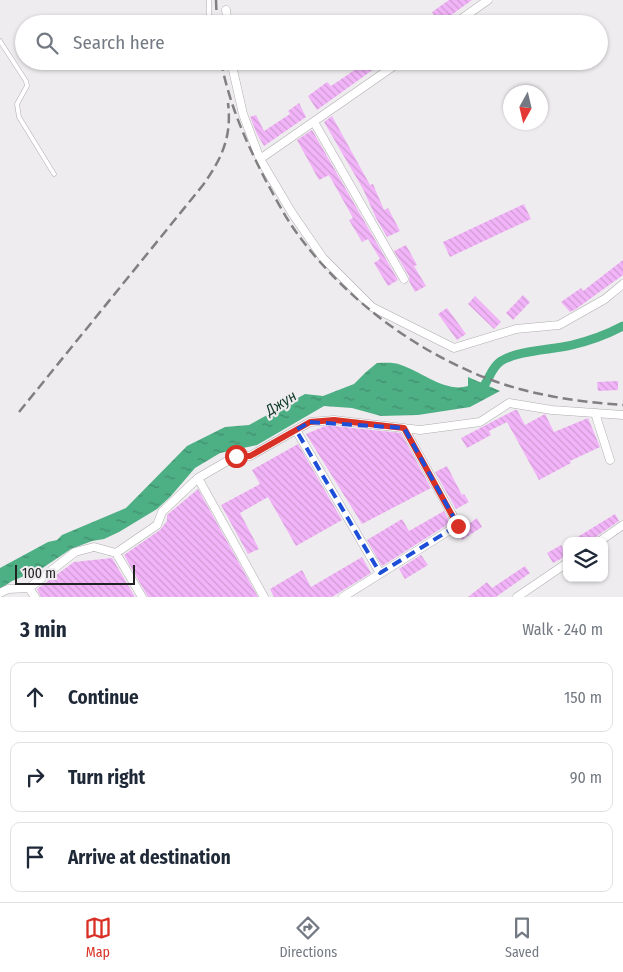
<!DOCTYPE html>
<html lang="en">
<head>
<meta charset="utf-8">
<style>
	body { margin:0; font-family:"Fira Sans Condensed",sans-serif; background:#f6f6f7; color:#1f2937 }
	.controls { position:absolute; right:15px; bottom:15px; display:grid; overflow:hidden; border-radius:10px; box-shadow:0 1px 4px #0004 }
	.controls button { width:45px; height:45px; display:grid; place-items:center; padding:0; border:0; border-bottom:1px solid #e0e1e3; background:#fff; color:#1f2937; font:25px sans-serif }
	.compass { position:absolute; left:503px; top:85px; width:45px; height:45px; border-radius:50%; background:#fff; box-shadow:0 1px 4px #0004; rotate:188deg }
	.scale { position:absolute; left:15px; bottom:12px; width:120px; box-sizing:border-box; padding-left:5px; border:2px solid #232223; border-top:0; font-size:14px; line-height:18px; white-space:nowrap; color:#232223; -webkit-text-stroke:4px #efecef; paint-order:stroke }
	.stop { position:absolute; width:15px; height:15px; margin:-11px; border:4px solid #d93025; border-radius:50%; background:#fff }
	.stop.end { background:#d93025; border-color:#fff; box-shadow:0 1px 5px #0008 }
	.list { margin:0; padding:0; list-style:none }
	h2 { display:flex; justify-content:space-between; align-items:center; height:65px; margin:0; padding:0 20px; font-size:21px }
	h2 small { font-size:16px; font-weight:400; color:#747a83 }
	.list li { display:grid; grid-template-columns:32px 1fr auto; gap:15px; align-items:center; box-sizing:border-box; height:70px; margin:0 10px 10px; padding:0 10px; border:1px solid #e0e1e3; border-radius:10px }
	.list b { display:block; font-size:19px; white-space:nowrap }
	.list em { font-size:16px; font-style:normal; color:#747a83 }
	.icon { flex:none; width:28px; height:28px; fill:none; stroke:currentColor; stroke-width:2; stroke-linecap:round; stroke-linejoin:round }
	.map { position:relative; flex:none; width:623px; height:597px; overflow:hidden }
	.search { position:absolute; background:#fff; box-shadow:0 1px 4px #0004; left:15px; right:15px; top:15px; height:55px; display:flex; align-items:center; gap:12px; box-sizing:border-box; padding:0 18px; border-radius:28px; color:#747a83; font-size:19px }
	.sheet { height:305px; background:#fff }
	nav { display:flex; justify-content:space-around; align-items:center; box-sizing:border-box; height:70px; border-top:1px solid #e0e1e3; background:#fff; font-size:14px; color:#747a83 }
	nav a { display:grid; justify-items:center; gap:2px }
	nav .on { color:#d93025 }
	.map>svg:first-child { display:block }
</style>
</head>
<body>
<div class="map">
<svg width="623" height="597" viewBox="0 0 623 597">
	<defs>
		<pattern id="water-ripples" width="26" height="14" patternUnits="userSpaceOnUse" patternTransform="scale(1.25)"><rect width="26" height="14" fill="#4daf84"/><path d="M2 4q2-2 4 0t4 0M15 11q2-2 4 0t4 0" fill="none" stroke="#408e6c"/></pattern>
		<pattern id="building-back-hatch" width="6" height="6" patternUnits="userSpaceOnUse" patternTransform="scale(1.25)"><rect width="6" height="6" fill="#f2b4f8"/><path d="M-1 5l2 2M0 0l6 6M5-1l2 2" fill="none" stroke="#cf9ad4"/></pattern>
	</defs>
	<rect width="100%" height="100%" fill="#efecef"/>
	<path fill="url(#water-ripples)" d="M377 363C385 363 394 362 401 365 422 372 446 393 468 386V377L500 391 470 407 418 415 381 416 352 408 324 406 257 445 220 453 195 468 170 497 157 509 119 532 104 539 92 541 71 549 41 569 12 581 0 589V568L48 542 57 540 62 535 126 508 187 446 225 427 249 425 305 394 323 396 354 384 366 372Z"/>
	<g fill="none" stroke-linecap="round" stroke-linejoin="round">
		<path stroke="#4daf84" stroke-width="9" d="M479 391C489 384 489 369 501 361 519 350 552 350 572 345 589 341 608 334 623 326"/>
	</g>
	<path fill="url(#building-back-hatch)" d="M449 0H472L439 24H422L434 15 432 12Z
		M368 61H385L317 110 308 96 327 82 331 86Z
		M299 103 306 117 264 146 257 134 250 117 256 115 264 131 290 114 288 111Z
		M332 116 370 185 373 184 384 210 388 208 400 231 387 237 376 218 363 189 324 122Z
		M312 130 398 280 388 286 374 263 380 259 368 239 362 242 349 220 353 218 329 175 319 180 297 140Z
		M524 204 531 219 450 257 443 242Z
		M406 245 417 265 414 266 426 286 415 292 409 281V276L394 251Z
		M623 260V275L576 309 570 312 561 302 581 288 583 291Z
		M523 295 530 302 513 320 506 313Z
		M475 296 501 322 494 329 468 304Z
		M447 308 466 334 457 340 438 314Z
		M618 381V390L598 391 597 382Z
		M515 410H517L525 425 545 414 554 432 588 418 600 447 570 461 571 463 539 480 507 422 489 431 491 435 467 448 461 438Z
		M325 426H334L401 433 431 488 362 524 306 434Z
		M298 444 342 520 296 546 268 497 240 513 259 549 248 554 221 505 260 484 252 470Z
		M447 466 462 495 464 494 469 502 456 509 435 472Z
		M198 489 258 597H148L124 555 160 530 167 521V515Z
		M444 511 450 523 382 566 367 540 402 519 409 531Z
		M615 514 619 521 597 536 593 541H571Z
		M477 518 482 527 462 540 457 532Z
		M561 545 566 556 553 563 547 553Z
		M421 555 428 565 405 579 399 569Z
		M362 557 371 573 332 597H274L270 589 302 570 311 587Z
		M112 558 135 597H41L37 589 74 562Z
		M525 566 530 573 496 597H468L487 582 492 588Z"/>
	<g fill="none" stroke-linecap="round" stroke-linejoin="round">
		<defs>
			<path id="lane" d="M209 0V24
				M0 41 26 81 27 86 17 104 19 117 54 174"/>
			<path id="street" d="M226 10 228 24
				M454 24 488 0
				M231 61 243 114 260 159 292 213 323 258 372 307 454 348 516 329 559 325 605 299 623 284
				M314 122 404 279
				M260 159 401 61
				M595 413 610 460
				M296 430 380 573
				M198 478 264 597
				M600 541 623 525
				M116 553 157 525 162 512 198 478 236 456H250L310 422 334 420 420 430 480 422 509 403 552 410 623 415
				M29 588 35 597
				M0 593 8 589 29 588 75 552 94 547 116 553 142 597
				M343 597 458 525 404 428
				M517 597 567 563"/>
		</defs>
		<use href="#lane" stroke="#b0adb0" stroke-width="5"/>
		<use href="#street" stroke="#b0adb0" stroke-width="9"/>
		<use href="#lane" stroke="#fff" stroke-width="4"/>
		<use href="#street" stroke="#fff" stroke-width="8"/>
		<path stroke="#817f81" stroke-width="2.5" stroke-dasharray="10 5" stroke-linecap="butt" d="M216 0 217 24
			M221 61C229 104 246 142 266 181 276 199 286 219 299 236 347 301 420 355 497 382 537 396 581 402 623 405
			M19 412 203 185C222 158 232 137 228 103"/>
	</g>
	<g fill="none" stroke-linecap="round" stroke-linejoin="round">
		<path stroke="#d93025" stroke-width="6" d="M236 456H250L310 422 334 420 404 428 458 526"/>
	</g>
	<path fill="none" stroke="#1d4ed8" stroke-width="4" stroke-dasharray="10 6" stroke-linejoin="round" d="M310 422 404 428 458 525 380 573 296 430Z"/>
	<g text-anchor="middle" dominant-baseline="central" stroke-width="4.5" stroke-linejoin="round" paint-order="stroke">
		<g font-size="15" font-style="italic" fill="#143e2c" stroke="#efecef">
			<text transform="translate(281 403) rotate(-32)">Джун</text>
		</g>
	</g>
</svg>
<div class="controls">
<button><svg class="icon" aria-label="layers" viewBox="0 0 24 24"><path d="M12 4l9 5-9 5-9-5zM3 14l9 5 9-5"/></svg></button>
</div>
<svg class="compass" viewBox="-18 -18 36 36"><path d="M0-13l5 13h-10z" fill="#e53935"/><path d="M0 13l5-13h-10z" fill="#747a83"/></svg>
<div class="scale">100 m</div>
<div class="stop" style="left:236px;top:456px"></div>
<div class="stop end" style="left:458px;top:526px"></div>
<div class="search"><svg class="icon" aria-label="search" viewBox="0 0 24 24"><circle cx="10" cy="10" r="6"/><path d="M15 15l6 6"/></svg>Search here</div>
</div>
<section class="sheet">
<h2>3 min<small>Walk · 240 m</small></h2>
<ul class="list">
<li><svg class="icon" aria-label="ahead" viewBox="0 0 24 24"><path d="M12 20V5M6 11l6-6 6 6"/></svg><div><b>Continue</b></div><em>150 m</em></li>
<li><svg class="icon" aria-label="right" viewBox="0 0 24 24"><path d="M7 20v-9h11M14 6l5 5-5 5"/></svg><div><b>Turn right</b></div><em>90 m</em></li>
<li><svg class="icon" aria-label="arrive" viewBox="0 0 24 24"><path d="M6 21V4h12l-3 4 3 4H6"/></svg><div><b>Arrive at destination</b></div></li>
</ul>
</section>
<nav>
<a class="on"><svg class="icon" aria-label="map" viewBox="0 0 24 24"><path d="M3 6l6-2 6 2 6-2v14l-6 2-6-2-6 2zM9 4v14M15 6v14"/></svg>Map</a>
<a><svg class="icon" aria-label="directions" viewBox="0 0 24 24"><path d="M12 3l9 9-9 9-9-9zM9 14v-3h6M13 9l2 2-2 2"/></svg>Directions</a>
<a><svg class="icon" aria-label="saved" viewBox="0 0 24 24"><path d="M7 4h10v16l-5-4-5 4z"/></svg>Saved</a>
</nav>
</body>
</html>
